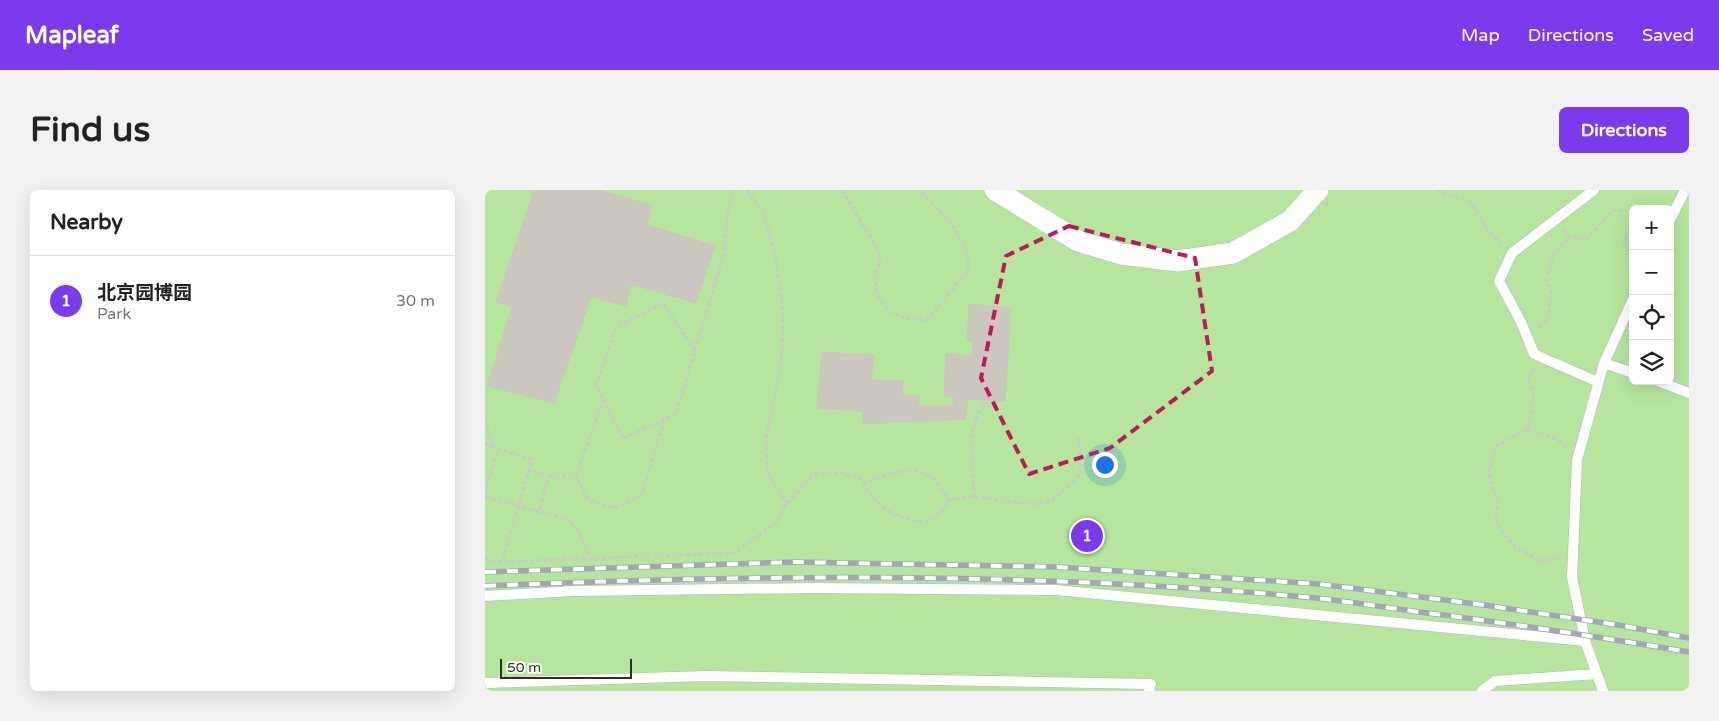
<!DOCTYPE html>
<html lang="en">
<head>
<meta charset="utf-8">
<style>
	body { margin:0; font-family:"Varela Round","Noto Sans SC",sans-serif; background:#f2f2f2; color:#222 }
	.controls { position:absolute; right:15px; top:15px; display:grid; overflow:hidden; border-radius:8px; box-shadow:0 5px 20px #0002 }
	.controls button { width:45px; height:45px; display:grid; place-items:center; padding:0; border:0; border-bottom:1px solid #e0e0e0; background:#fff; color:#222; font:25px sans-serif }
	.scale { position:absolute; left:15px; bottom:12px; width:132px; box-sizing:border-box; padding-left:5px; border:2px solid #2e2e2e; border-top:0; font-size:14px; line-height:18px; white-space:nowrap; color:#2e2e2e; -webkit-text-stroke:4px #fff; paint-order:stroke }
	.you { position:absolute; left:619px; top:274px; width:18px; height:18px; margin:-12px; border:4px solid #fff; border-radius:50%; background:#1a73e8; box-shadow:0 0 0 8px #1a73e833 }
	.badge { display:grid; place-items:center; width:32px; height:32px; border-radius:50%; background:#7c3aed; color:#fff; font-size:16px; font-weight:700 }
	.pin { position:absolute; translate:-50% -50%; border:2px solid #fff; box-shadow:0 1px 5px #0006 }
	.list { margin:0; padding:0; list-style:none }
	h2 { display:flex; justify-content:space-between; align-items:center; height:65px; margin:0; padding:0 20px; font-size:21px }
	h2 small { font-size:16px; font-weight:400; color:#767676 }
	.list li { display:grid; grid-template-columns:32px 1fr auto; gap:15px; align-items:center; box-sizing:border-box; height:90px; padding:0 20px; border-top:1px solid #e0e0e0 }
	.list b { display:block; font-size:19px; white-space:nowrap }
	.list p { margin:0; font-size:16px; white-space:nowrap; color:#767676 }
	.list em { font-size:16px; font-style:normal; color:#767676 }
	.icon { flex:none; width:28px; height:28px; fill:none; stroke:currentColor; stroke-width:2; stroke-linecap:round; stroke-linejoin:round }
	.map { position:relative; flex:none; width:1204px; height:501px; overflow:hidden; border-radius:8px }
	header { display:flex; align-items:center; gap:30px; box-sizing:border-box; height:70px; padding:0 25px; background:#7c3aed; color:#fff }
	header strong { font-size:24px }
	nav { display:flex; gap:28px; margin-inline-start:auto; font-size:18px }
	.intro { display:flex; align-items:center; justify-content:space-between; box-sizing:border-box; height:120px; padding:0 30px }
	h1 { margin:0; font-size:35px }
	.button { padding:12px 22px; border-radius:8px; background:#7c3aed; color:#fff; font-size:18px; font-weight:700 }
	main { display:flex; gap:30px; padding:0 30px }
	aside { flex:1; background:#fff; border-radius:8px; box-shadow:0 5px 20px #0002 }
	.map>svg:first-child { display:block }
</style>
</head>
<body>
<header>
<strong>Mapleaf</strong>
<nav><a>Map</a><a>Directions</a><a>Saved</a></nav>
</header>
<div class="intro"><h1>Find us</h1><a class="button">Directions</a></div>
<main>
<aside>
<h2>Nearby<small></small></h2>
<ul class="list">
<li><span class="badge">1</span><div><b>北京园博园</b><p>Park</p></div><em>30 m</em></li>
</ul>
</aside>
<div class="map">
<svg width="1204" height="501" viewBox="0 0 1204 501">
	<rect width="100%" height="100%" fill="#efe9e1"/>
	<path fill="#b6e59e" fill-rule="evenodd" d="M0 0H1204V501H0ZM1148 19H1185V191H1148Z"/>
	<path fill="#cbc7bf" stroke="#cbc5ba" d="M45 0H114L167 15 162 35 230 56 211 113 146 94 141 116 106 107 69 213 2 196 27 117 11 112 47 7Z
		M484 114 526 118 520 211 483 209 480 229 378 234V221L332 218 337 162 389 165 386 190 418 191 417 205 435 206 433 216H468L469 207 459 206 461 164 487 166 488 151H482Z"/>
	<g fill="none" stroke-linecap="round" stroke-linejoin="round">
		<defs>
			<path id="service" d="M1109 0 1027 63 1014 91 1036 132 1049 164 1113 192
				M1185 30 1200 0
				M1119 173 1148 183
				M1173 191 1204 203
				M0 406 89 401 328 398 571 400 1100 451
				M0 493 221 486 666 494 664 501
				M997 501 1010 491 1112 484
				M1118 501 1100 451 1087 387 1092 270 1119 173 1148 109"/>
			<path id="minor" d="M510 0 593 51 636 64 693 71 748 63 805 31 833 0"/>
		</defs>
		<use href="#service" stroke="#b4b7c1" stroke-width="11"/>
		<use href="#minor" stroke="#b4b7c1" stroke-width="22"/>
		<path stroke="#c9c9c9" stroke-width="3" stroke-dasharray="4 2.5" stroke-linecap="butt" d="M262 0 278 22 291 67 298 124 297 158 293 191 281 247 282 282 302 314
			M357 0 396 65 390 87 392 105 406 123 426 129 442 130 483 81V64L467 34 438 4 437 0
			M952 0 986 13 1003 40 1017 54
			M1148 28 1139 56 1148 60
			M1079 39 1085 47 1101 50 1127 21 1148 20
			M1053 137 1063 130 1066 100 1061 90 1068 66 1085 47
			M210 161 178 113 131 137 111 195 138 249 191 224 238 67 243 23 249 0
			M1049 178 1043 189 1049 207 1043 239 1010 257 1004 281 1006 294 1013 309 1011 333 1030 357 1056 372 1076 366
			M118 209 91 286 103 310 130 318 157 305 179 230
			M0 228 7 256
			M1043 239 1071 249 1083 258
			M0 254 47 270 17 372
			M43 280 64 286 54 322
			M64 286H91
			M379 294C401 284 434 270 453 294 457 299 460 305 464 311
			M0 303 13 259
			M0 307 82 329 93 340 105 368
			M489 307 487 244 493 223 503 212
			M0 369 11 372 249 363 294 331 299 317 328 285 337 283H357L376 288C387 312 404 326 430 331 435 332 444 332 448 329 464 318 456 309 482 307 503 305 548 320 565 311 576 304 587 292 596 283L593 248"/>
		<use href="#service" stroke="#fff" stroke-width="10"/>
		<use href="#minor" stroke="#fff" stroke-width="21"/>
		<defs>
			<path id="rail" d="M0 382 310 372 572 377 834 394 999 415 1133 435 1204 448
				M0 396C277 384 555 382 831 408 865 412 900 417 934 422 1024 433 1114 447 1204 462"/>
		</defs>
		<use href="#rail" stroke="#a3a6b8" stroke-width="5.5"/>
		<use href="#rail" stroke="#fff" stroke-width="4" stroke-dasharray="11" stroke-linecap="butt"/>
	</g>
	<path fill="none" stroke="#c2185b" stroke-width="4" stroke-dasharray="10 6" stroke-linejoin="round" d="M584 36 710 68 727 181 625 258 544 284 496 188 521 66Z"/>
</svg>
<div class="controls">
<button>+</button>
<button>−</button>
<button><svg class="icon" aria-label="locate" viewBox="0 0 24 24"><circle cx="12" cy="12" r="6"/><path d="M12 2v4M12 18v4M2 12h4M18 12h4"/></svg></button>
<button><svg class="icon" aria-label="layers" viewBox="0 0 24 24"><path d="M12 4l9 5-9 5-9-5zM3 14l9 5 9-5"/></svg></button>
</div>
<div class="scale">50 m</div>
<div class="you"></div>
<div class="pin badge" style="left:602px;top:346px">1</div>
</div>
</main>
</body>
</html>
